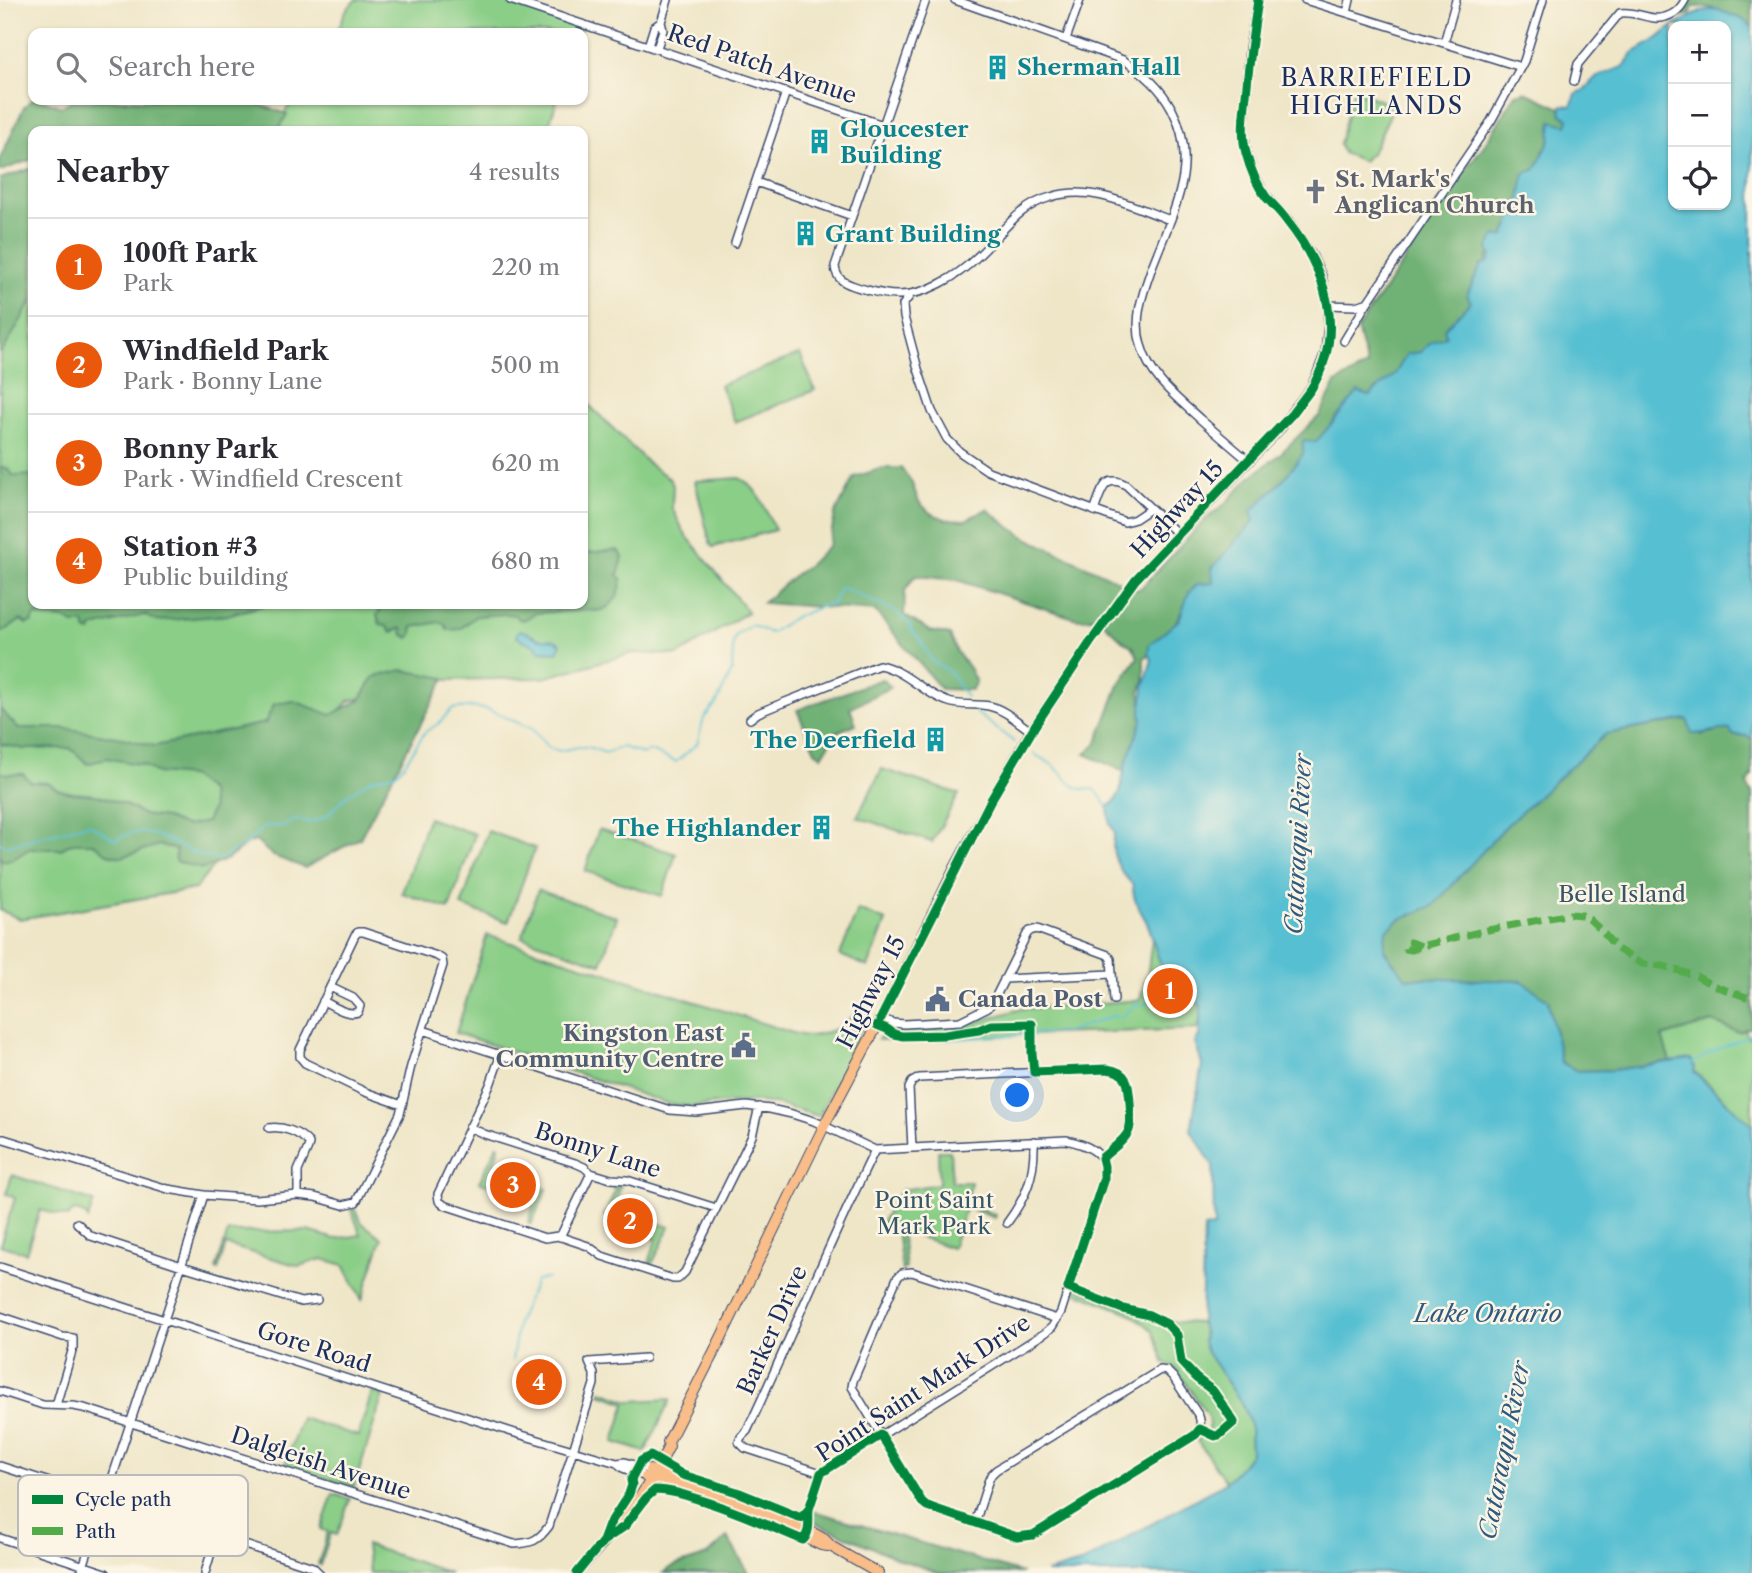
<!DOCTYPE html>
<html lang="en">
<head>
<meta charset="utf-8">
<style>
	body { margin:0; font-family:"Libre Caslon Text",serif; background:#f7f7f7; color:#2b2b33 }
	.controls { position:absolute; right:21px; top:21px; display:grid; overflow:hidden; border-radius:14px; box-shadow:0 2px 5px #0004 }
	.controls button { width:63px; height:63px; display:grid; place-items:center; padding:0; border:0; border-bottom:2px solid #e1e1e2; background:#fff; color:#2b2b33; font:35px sans-serif }
	.you { position:absolute; left:1018px; top:1096px; width:24px; height:24px; margin:-18px; border:5px solid #fff; border-radius:50%; background:#1a73e8; box-shadow:0 0 0 10px #1a73e833 }
	.badge { display:grid; place-items:center; width:46px; height:46px; border-radius:50%; background:#ea580c; color:#fff; font-size:23px; font-weight:700 }
	.pin { position:absolute; translate:-50% -50%; border:4px solid #fff; box-shadow:0 2px 7px #0006 }
	.list { margin:0; padding:0; list-style:none }
	h2 { display:flex; justify-content:space-between; align-items:center; height:91px; margin:0; padding:0 28px; font-size:30px }
	h2 small { font-size:23px; font-weight:400; color:#7c7c81 }
	.list li { display:grid; grid-template-columns:46px 1fr auto; gap:21px; align-items:center; box-sizing:border-box; height:98px; padding:0 28px; border-top:2px solid #e1e1e2 }
	.list b { display:block; font-size:26px; white-space:nowrap }
	.list p { margin:0; font-size:23px; white-space:nowrap; color:#7c7c81 }
	.list em { font-size:23px; font-style:normal; color:#7c7c81 }
	.icon { flex:none; width:38px; height:38px; fill:none; stroke:currentColor; stroke-width:2; stroke-linecap:round; stroke-linejoin:round }
	.map { position:relative; flex:none; width:1752px; height:1573px; overflow:hidden }
	.search { position:absolute; background:#fff; box-shadow:0 2px 5px #0004; left:28px; top:28px; width:560px; height:77px; display:flex; align-items:center; gap:18px; box-sizing:border-box; padding:0 24px; border-radius:14px; color:#7c7c81; font-size:26px }
	.panel { position:absolute; background:#fff; box-shadow:0 2px 5px #0004; left:28px; top:126px; width:560px; height:483px; border-radius:14px }
	.map>svg:first-child { display:block }
</style>
</head>
<body>
<div class="map">
<svg width="1752" height="1573" viewBox="0 0 1752 1573">
	<rect width="100%" height="100%" fill="#fcf5e5"/>
	<filter id="ink" filterUnits="userSpaceOnUse"><feTurbulence type="fractalNoise" baseFrequency=".0143" numOctaves="2"/><feDisplacementMap in="SourceGraphic" scale="14" xChannelSelector="R" yChannelSelector="G"/><feConvolveMatrix kernelMatrix="1 2 1 2 8 2 1 2 1" color-interpolation-filters="sRGB"/></filter>
	<filter id="wash" filterUnits="userSpaceOnUse"><feTurbulence type="fractalNoise" baseFrequency=".00686" numOctaves="4" result="noise"/><feDisplacementMap in="SourceGraphic" scale="28" xChannelSelector="R" yChannelSelector="G"/><feGaussianBlur stdDeviation="1.57" result="paint"/><feColorMatrix in="noise" values="0 0 0 0 0 0 0 0 0 0 0 0 0 0 0 0 0 1.4 0 .05"/><feComposite in="paint" operator="in"/></filter>
	<g filter="url(#wash)">
		<rect width="100%" height="100%" fill="#efe6c8"/>
		<path fill="#8ace87" stroke="#527e72" stroke-width="2" d="M355 0H505L581 27 579 33H337L345 12Z
			M1354 90 1394 106 1373 151 1363 161 1343 153 1339 144Z
			M294 100H557L547 131H270Z
			M33 279V604H583V399L649 464 670 479 673 485 672 508 685 534 748 612 678 655 633 653 543 678 446 680 348 701 195 889 20 919 0 910V329Z
			M800 354 815 390 735 422 720 385Z
			M739 478C759 486 766 512 775 530L713 547 710 543 695 481Z
			M882 769 959 794 932 842 857 817Z
			M428 818 475 834 449 909 402 893Z
			M599 829 676 854 662 896 585 871Z
			M488 831 535 848 508 922 461 906Z
			M538 890 617 917 601 964 522 937Z
			M858 910 886 921 868 967 840 955Z
			M487 935 793 1033C798 1034 805 1036 810 1036 818 1035 831 1031 838 1028 850 1021 850 1011 867 1017L819 1116C800 1111 781 1104 761 1102 730 1100 700 1110 669 1104L456 1033Z
			M1152 938 1163 968 1194 982 1201 1006 1199 1029 878 1040 886 1028 973 1023 1021 1009 1140 1000 1148 970Z
			M1712 1022 1738 1032 1745 1030 1748 1038 1752 1037V1125L1694 1071 1691 1060 1670 1062 1661 1037Z
			M497 1145 499 1146 492 1171 547 1189 531 1224 528 1223 535 1200 479 1182Z
			M938 1151H950L952 1182H971L967 1203 996 1215 995 1218 966 1207 952 1248 903 1231 902 1234 906 1268 902 1270 897 1229 881 1223 901 1190 939 1184Z
			M12 1175 94 1202 88 1219C85 1213 81 1212 74 1211L67 1217 40 1210 26 1253 0 1245 15 1198 6 1194Z
			M621 1186 614 1210 670 1227 652 1264 649 1263 656 1239 617 1226 604 1216 616 1189 611 1187Z
			M354 1208 362 1223 382 1238 362 1300 344 1265 322 1259 299 1266 226 1245 218 1270 216 1269 228 1232 308 1231 335 1239 361 1235 351 1209Z
			M1073 1287 1148 1314 1175 1322 1201 1323 1206 1351 1241 1402 1250 1424 1251 1453 1242 1465 1226 1482 1196 1439 1206 1435 1209 1425 1208 1416 1176 1369 1164 1362 1153 1331 1141 1321 1127 1312 1072 1291Z
			M601 1391 630 1401 671 1399 645 1452 614 1442 626 1403 600 1394Z
			M372 1392 383 1395 354 1487 285 1465 301 1418 358 1436Z
			M333 1494 350 1499 337 1535 331 1533 320 1565 318 1564 328 1532 321 1529Z
			M366 1545 450 1573H369Z"/>
		<path fill="#6fb174" stroke="#457069" stroke-width="2" d="M1689 0H1752V40C1735 20 1723 4 1693 7L1690 14 1682 16Z
			M1525 92 1567 111 1572 134 1544 149 1537 180 1520 196 1517 210 1515 227 1487 258 1485 274 1473 316 1224 566 1208 589 1187 601 1170 633 1154 651 1144 658V681L1140 692 1143 710 1144 738 1125 772 1085 754 1096 745 1119 685 1138 657 1133 647 1122 640 1104 623 1094 618 1077 619 957 580 915 576 905 591 904 615 930 631 950 635 957 652 969 668 976 682 971 690 941 689 875 611 763 603 792 577 809 565 829 545 835 514 854 477 883 468H901L911 481 919 502 930 513 945 519 966 520 987 509 1011 528 1027 538 1137 590 1141 588 1205 520 1227 502 1249 478 1279 455 1320 415 1336 383 1367 366 1357 329 1421 236 1431 213 1485 144 1516 94Z
			M33 99 43 100 61 107 73 100H245L287 114 280 127 268 131H33V159L0 171V159L24 107 31 100Z
			M33 168V299L4 349 0 354V179Z
			M0 467 7 468 14 476 33 475V604H270L227 615 157 621 144 615 93 627 91 632 86 630 84 623 74 624 64 619 35 616 32 622 26 624 21 620 3 632 0 628Z
			M618 550 623 557 618 575 622 579C620 598 608 615 587 610L535 613 524 620 519 619 515 615 508 614 476 616 460 629 447 630 446 625 440 622 413 627 412 634 409 638 403 635 402 628 391 632 386 626 380 624 377 615 381 609 375 606 374 604H583V553Z
			M402 670 445 678 360 838 305 868 273 856 256 841 248 843 228 859 206 868 202 869 175 861 176 850 159 845 122 857 107 854 93 843H72L61 849H29L13 859 4 861 0 858V772L7 774H23L31 782 48 783 59 790 73 793 96 795 124 804 144 815 166 818 185 826 206 822 212 809 210 791 190 776 157 773 143 765 106 758 88 764 70 748 24 749 0 744V709L18 728H63L122 738 155 746 265 723 274 704 294 701 331 715 360 700 374 677Z
			M882 679 891 687 850 708 856 724 837 732 822 756 815 751 797 710Z
			M1688 719 1702 735 1722 729 1731 730 1733 735 1747 736 1752 739V776L1747 784 1752 794V1027L1739 1032 1712 1022 1662 1037 1670 1062 1613 1070 1577 1071 1561 1062 1548 1000 1522 982 1405 978 1384 950 1385 931 1400 919 1433 905 1505 827 1606 734Z
			M814 1511 1022 1573H939L899 1559 811 1521Z
			M727 1537 749 1573H663L671 1567 708 1555Z"/>
		<path fill="#56bfd2" stroke="#387798" stroke-width="2" d="M1716 9 1742 19 1752 27V739L1747 736 1733 735 1730 730C1717 728 1706 735 1692 734L1687 719 1606 734 1505 827 1433 906 1400 919 1386 931 1384 950 1406 978 1522 981 1548 1000 1561 1062 1577 1071 1613 1070 1691 1059 1695 1067 1694 1072 1752 1125V1573H1046L1084 1562 1226 1482 1242 1465 1251 1453 1250 1424 1241 1402 1206 1351 1203 1341 1204 1335 1201 1322 1204 1228 1214 1227 1213 1166 1191 1130 1202 1064 1195 1043 1199 1036 1201 1006 1180 985C1168 990 1164 1001 1151 1003V999L1147 997 1158 980 1163 968C1155 955 1154 939 1148 925 1142 911 1132 902 1133 885 1118 870 1109 854 1115 833L1110 824 1108 807 1115 801 1120 792 1125 766 1142 720 1141 710 1144 687 1152 659 1148 655 1149 645 1179 620 1189 592 1198 584 1213 583 1212 568 1254 521 1251 511 1282 481 1303 454V441L1316 442 1358 392 1369 396 1395 374 1407 354 1420 352 1431 342 1446 336 1444 329 1471 302 1467 295 1481 265 1488 262 1491 256 1488 248 1494 237 1504 236 1520 199 1524 173 1535 170 1550 140 1552 121 1567 125 1569 119 1561 114 1562 105 1571 106 1576 94 1584 90 1595 78 1625 66 1633 53 1657 39 1673 26V205H1726V26H1673L1702 11Z
			M519 630C528 631 529 635 537 638 547 642 551 635 561 644L557 652 540 651 536 646 518 638 516 636Z"/>
		<g fill="none" stroke-linecap="round" stroke-linejoin="round">
			<path stroke="#56bfd2" stroke-width="2" d="M975 712 1014 742
				M1034 754C1040 758 1048 761 1054 766 1069 780 1071 792 1095 789L1108 807
				M0 843 5 846 89 824 115 840 130 833 144 832 159 836 201 856 221 859 246 844 265 826H283L299 819 309 823 327 816 345 797 372 779 395 774 404 765 425 732 438 724 452 709 468 707 487 709 532 729 549 748 560 751 578 747H588L606 753 622 747 643 754 651 751 676 762 697 744 704 718 716 704 732 671 733 642 736 635 751 625 771 633 793 618 828 604 832 605 841 587 896 612 909 623 912 631 920 639 931 660 951 673 966 697
				M937 1040 1069 1032 1112 1016 1122 1017 1135 1005 1151 1003
				M1693 1063 1708 1054 1752 1034
				M512 1361 518 1321 536 1281 548 1278"/>
		</g>
	</g>
	<g filter="url(#ink)">
		<g fill="none" stroke-linecap="round" stroke-linejoin="round">
			<defs>
				<path id="minor" d="M510 0 883 125
					M926 0 835 266C836 281 847 284 860 288 872 291 884 295 897 295 925 296 958 276 977 257 1002 234 1017 206 1051 197 1093 184 1131 206 1170 220
					M955 0 1123 60C1166 85 1190 126 1183 176 1178 207 1163 238 1152 267 1143 293 1133 318 1141 345 1150 378 1176 397 1200 419 1216 433 1232 447 1249 461
					M1305 0 1521 67
					M1347 13 1350 0
					M1066 39 1080 0
					M1444 43 1456 0
					M648 46 654 27 661 22 668 0
					M657 48 663 30 661 22
					M1574 81 1578 64 1620 13C1641 10 1653 26 1674 13 1680 9 1682 6 1685 0
					M756 182 852 216
					M735 243 786 92
					M911 294 903 305 904 317 918 369 932 411 947 439 960 452 988 471 1125 522 1135 519 1150 509
					M1328 305 1355 306 1366 303
					M1344 341 1367 303 1491 121 1524 61 1543 0
					M1094 511C1101 494 1103 472 1126 485L1179 535
					M750 719 758 713 770 708 879 665C905 670 922 692 946 701 960 707 975 703 989 706 1004 709 1019 723 1031 731
					M1004 979 1112 974
					M323 1001C334 1006 346 1016 358 1012L360 1006 353 998 330 987
					M881 1018 893 1023 904 1024 960 1021 988 1007 993 1002 1027 934 1030 931 1037 929 1108 955 1111 959 1114 1000
					M423 1030 670 1110 696 1112 746 1106 770 1109 792 1114 814 1121 875 1150 1066 1140C1080 1143 1102 1150 1104 1166 1105 1170 1104 1174 1104 1178L1061 1312 1052 1327 1045 1333 821 1473 809 1509 801 1517 798 1524
					M501 1054 490 1085 438 1194 439 1201 444 1205 545 1238 558 1236 588 1246 602 1256 673 1279H678L685 1272 752 1136 759 1107
					M469 1127 484 1134 575 1163 584 1167 591 1173 611 1179 627 1180 716 1208
					M269 1128C283 1126 299 1132 309 1143L308 1148 298 1171V1195
					M0 1139H4L168 1189 204 1195 257 1199 298 1195 315 1197 343 1205 356 1202 400 1114C404 1098 407 1082 411 1066 422 1032 432 999 443 965L442 959 437 956 363 932H358L355 935 300 1050V1057L305 1063 365 1092 402 1105
					M912 1148 909 1088 912 1082 919 1078 1107 1069C1115 1070 1122 1072 1126 1080 1130 1087 1132 1122 1129 1130 1125 1141 1110 1150 1102 1158
					M77 1223 91 1236 182 1266 301 1302 317 1300
					M1007 1223C1027 1196 1035 1175 1034 1141
					M560 1237 591 1173
					M0 1267 515 1433 617 1463 623 1468 646 1477
					M0 1316 63 1337 73 1338V1348L56 1405
					M0 1391 43 1405 73 1406 84 1408 514 1544C532 1543 538 1541 549 1526L594 1384V1374L589 1362 645 1358
					M617 1463 625 1462 650 1470
					M0 1466 313 1567 319 1573
					M821 1473 745 1448 739 1442 741 1437 747 1431C791 1338 829 1242 875 1150
					M975 1523 988 1482 991 1475 996 1470 1160 1370 1167 1371 1173 1377 1199 1416C1202 1425 1200 1428 1195 1435L1033 1535 1017 1537 927 1506 922 1502 852 1387 853 1381 897 1278 902 1273 912 1272 1057 1319
					M0 1538 106 1573
					M81 1573 170 1302 204 1195
					M205 1573 216 1536"/>
				<path id="major" d="M650 1470 765 1509 808 1530 824 1539 832 1547 878 1573
					M646 1477 761 1517 821 1545 828 1546
					M577 1573 635 1505 656 1472 669 1446 668 1442 721 1338 827 1120 881 1018 956 866 991 800 1031 731 1090 643 1135 580 1281 427 1311 388 1317 376 1326 352 1329 325 1328 305 1321 276 1311 255 1288 221 1264 194 1253 174 1246 152 1243 130 1250 49 1258 0"/>
			</defs>
			<use href="#minor" stroke="#3b4a6e" stroke-width="10"/>
			<use href="#major" stroke="#3b4a6e" stroke-width="12"/>
			<use href="#minor" stroke="#fff" stroke-width="7"/>
			<use href="#major" stroke="#f8bd89" stroke-width="10"/>
			<path stroke="#52ab49" stroke-width="7" stroke-dasharray="14 7" stroke-linecap="butt" d="M1421 946 1410 942 1406 943V949L1412 950 1421 946 1488 930 1570 914 1582 915 1589 919 1601 930 1617 949 1642 964 1663 966 1696 976 1712 985 1752 999"/>
			<defs>
				<path id="cycleway" d="M881 1018 991 800 1036 724 1090 643 1135 580 1292 414C1298 406 1305 397 1311 389 1347 331 1326 270 1287 221 1281 212 1273 205 1266 197 1257 185 1250 168 1246 153 1241 134 1244 115 1246 95 1249 63 1253 32 1258 0
					M603 1541 609 1525 629 1494 632 1485 631 1480 641 1461 650 1456 683 1475 737 1492 801 1518 809 1509 821 1473 881 1435 922 1502 927 1506 1017 1537 1033 1535 1195 1435 1200 1429 1215 1436 1219 1435 1234 1422 1213 1391 1196 1378 1181 1362 1177 1335 1167 1324 1149 1315 1123 1309 1068 1288 1104 1178V1166L1102 1158C1110 1150 1125 1141 1129 1130 1132 1122 1130 1087 1126 1080 1122 1072 1115 1070 1107 1069L1034 1072 1032 1053V1024L991 1025 979 1030 945 1035 902 1036 894 1034 887 1029 877 1025
					M577 1573 603 1541 625 1526 646 1498 655 1490C672 1490 688 1496 704 1501 738 1512 770 1526 803 1540 811 1532 808 1520 809 1509"/>
			</defs>
			<use href="#cycleway" stroke="#fcf5e5" stroke-width="13"/>
			<use href="#cycleway" stroke="#00873e" stroke-width="9"/>
		</g>
	</g>
	<defs>
		<symbol id="building-bare" viewBox="-9 -9 18 18"><path d="M-4-6H4V6H1V3H-1V6H-4ZM-2.5-4.3h1.7v1.8h-1.7ZM.8-4.3h1.7v1.8H.8ZM-2.5-1h1.7V.8h-1.7ZM.8-1h1.7V.8H.8Z" fill="#0f9aa8" stroke="#fcf5e5" stroke-width="2.5" paint-order="stroke"/></symbol>
		<symbol id="church-bare" viewBox="-9 -9 18 18"><path d="M-1.2-6h2.4v3.5h3.3v2.4h-3.3V6h-2.4V-.1h-3.3v-2.4h3.3Z" fill="#6b7280" stroke="#fcf5e5" stroke-width="2.5" paint-order="stroke"/></symbol>
		<symbol id="civic-bare" viewBox="-9 -9 18 18"><path d="M-.6-6.5H3V-4.5H.6V-3L4-1V1h2V6H-6V1h2V-1L-.6-3ZM-1.2 2.5V6h2.4V2.5Z" fill="#5c6f8a" stroke="#fcf5e5" stroke-width="2.5" paint-order="stroke"/></symbol>
	</defs>
	<g fill-rule="evenodd">
		<use href="#building-bare" x="980" y="50" width="35" height="35"/>
		<use href="#building-bare" x="802" y="124" width="35" height="35"/>
		<use href="#church-bare" x="1298" y="174" width="35" height="35"/>
		<use href="#building-bare" x="788" y="216" width="35" height="35"/>
		<use href="#building-bare" x="918" y="722" width="35" height="35"/>
		<use href="#building-bare" x="804" y="810" width="35" height="35"/>
		<use href="#civic-bare" x="920" y="982" width="35" height="35"/>
		<use href="#civic-bare" x="726" y="1028" width="35" height="35"/>
	</g>
	<g text-anchor="middle" dominant-baseline="central" stroke-width="5" stroke-linejoin="round" paint-order="stroke">
		<g font-size="23" fill="#1b2f5e" stroke="#fcf5e5">
			<text transform="translate(762 64) rotate(19)">Red Patch Avenue</text>
			<text transform="translate(1177 509) rotate(-47)">Highway 15</text>
			<text transform="translate(871 992) rotate(-63)">Highway 15</text>
			<text transform="translate(598 1150) rotate(18)">Bonny Lane</text>
			<text transform="translate(772 1330) rotate(-66)">Barker Drive</text>
			<text transform="translate(314 1347) rotate(18)">Gore Road</text>
			<text transform="translate(923 1388) rotate(-33)">Point Saint Mark Drive</text>
			<text transform="translate(321 1463) rotate(18)">Dalgleish Avenue</text>
		</g>
		<g font-size="23" font-weight="bold" fill="#0d838f" stroke="#fcf5e5" text-anchor="start">
			<text x="1017" y="67">Sherman Hall</text>
			<text x="840" y="129">Gloucester<tspan x="840" dy="26">Building</tspan></text>
			<text x="825" y="234">Grant Building</text>
			<text x="916" y="740" text-anchor="end">The Deerfield</text>
			<text x="801" y="828" text-anchor="end">The Highlander</text>
		</g>
		<g font-size="23" font-weight="bold" fill="#5b616d" stroke="#fcf5e5" text-anchor="start">
			<text x="1335" y="179">St. Mark's<tspan x="1335" dy="26">Anglican Church</tspan></text>
		</g>
		<g font-size="23" fill="#375768" stroke="#fcf5e5">
			<text x="1622" y="894">Belle Island</text>
			<text x="934" y="1200">Point Saint<tspan x="934" dy="26">Mark Park</tspan></text>
		</g>
		<g font-size="23" font-weight="bold" fill="#4e5e75" stroke="#fcf5e5" text-anchor="start">
			<text x="958" y="999">Canada Post</text>
			<text x="724" y="1033" text-anchor="end">Kingston East<tspan x="724" dy="26">Community Centre</tspan></text>
		</g>
		<g font-size="24" letter-spacing="2" fill="#1b2f5e" stroke="#fcf5e5">
			<text x="1377" y="77">BARRIEFIELD<tspan x="1377" dy="28">HIGHLANDS</tspan></text>
		</g>
		<g font-size="24" font-style="italic" fill="#2d5a81" stroke="#fcf5e5">
			<text transform="translate(1298 844) rotate(-87)">Cataraqui River</text>
			<text x="1488" y="1313">Lake Ontario</text>
			<text transform="translate(1504 1450) rotate(-79)">Cataraqui River</text>
		</g>
	</g>
	<rect x="18" y="1475" width="230" height="81" rx="10" fill="#fcf5e5" stroke="#b8babc" stroke-width="2"/>
	<rect x="32" y="1495" width="31" height="9" fill="#00873e"/>
	<rect x="32" y="1527" width="31" height="8" fill="#52ab49"/>
	<g font-size="19" fill="#1b2f5e">
		<text x="75" y="1506">Cycle path</text>
		<text x="75" y="1538">Path</text>
	</g>
</svg>
<div class="controls">
<button>+</button>
<button>−</button>
<button><svg class="icon" aria-label="locate" viewBox="0 0 24 24"><circle cx="12" cy="12" r="6"/><path d="M12 2v4M12 18v4M2 12h4M18 12h4"/></svg></button>
</div>
<div class="you"></div>
<div class="pin badge" style="left:1170px;top:991px">1</div>
<div class="pin badge" style="left:630px;top:1221px">2</div>
<div class="pin badge" style="left:513px;top:1185px">3</div>
<div class="pin badge" style="left:539px;top:1382px">4</div>
<div class="search"><svg class="icon" aria-label="search" viewBox="0 0 24 24"><circle cx="10" cy="10" r="6"/><path d="M15 15l6 6"/></svg>Search here</div>
<section class="panel">
<h2>Nearby<small>4 results</small></h2>
<ul class="list">
<li><span class="badge">1</span><div><b>100ft Park</b><p>Park</p></div><em>220 m</em></li>
<li><span class="badge">2</span><div><b>Windfield Park</b><p>Park · Bonny Lane</p></div><em>500 m</em></li>
<li><span class="badge">3</span><div><b>Bonny Park</b><p>Park · Windfield Crescent</p></div><em>620 m</em></li>
<li><span class="badge">4</span><div><b>Station #3</b><p>Public building</p></div><em>680 m</em></li>
</ul>
</section>
</div>
</body>
</html>
